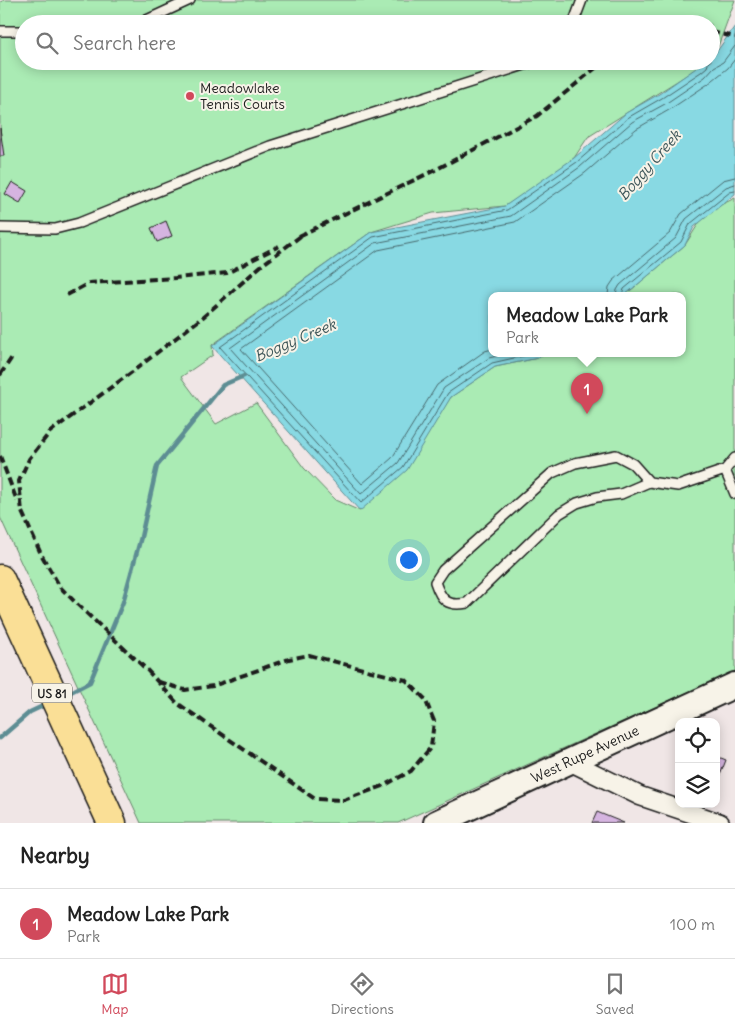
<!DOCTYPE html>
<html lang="en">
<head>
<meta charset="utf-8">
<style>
	body { margin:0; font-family:Delius,sans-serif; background:#f6f6f6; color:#222 }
	.controls { position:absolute; right:15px; bottom:15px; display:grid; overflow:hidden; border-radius:10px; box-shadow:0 2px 12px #0003 }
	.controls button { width:45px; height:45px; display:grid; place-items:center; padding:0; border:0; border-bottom:1px solid #e0e0e0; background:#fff; color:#222; font:25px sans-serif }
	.you { position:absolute; left:408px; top:559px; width:18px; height:18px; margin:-12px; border:4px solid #fff; border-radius:50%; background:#1a73e8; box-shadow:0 0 0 8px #1a73e833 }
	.badge { display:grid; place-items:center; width:32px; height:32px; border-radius:50%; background:#d1495b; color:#fff; font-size:16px; font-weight:700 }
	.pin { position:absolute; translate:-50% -41px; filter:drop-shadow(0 1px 2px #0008) }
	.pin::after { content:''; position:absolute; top:26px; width:18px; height:15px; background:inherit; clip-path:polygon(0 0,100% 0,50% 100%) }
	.popup { position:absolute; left:488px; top:292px; width:198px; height:65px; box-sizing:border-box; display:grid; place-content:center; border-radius:10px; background:#fff; filter:drop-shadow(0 1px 4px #0005); font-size:16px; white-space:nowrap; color:#767676 }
	.popup b { font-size:19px; color:#222 }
	.popup::after { content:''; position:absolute; left:50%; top:100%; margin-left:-10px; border:10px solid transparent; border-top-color:#fff }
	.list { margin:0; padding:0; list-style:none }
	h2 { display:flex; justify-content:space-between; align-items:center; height:65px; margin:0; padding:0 20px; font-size:21px }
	h2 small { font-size:16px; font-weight:400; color:#767676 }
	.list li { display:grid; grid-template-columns:32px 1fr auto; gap:15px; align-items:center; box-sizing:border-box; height:70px; padding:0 20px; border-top:1px solid #e0e0e0 }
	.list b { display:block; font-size:19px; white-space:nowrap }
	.list p { margin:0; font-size:16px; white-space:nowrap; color:#767676 }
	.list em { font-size:16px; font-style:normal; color:#767676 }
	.icon { flex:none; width:28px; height:28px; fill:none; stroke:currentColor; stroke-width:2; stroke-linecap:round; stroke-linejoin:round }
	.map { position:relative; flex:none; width:735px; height:823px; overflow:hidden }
	.search { position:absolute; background:#fff; box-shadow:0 2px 12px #0003; left:15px; right:15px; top:15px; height:55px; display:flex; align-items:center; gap:12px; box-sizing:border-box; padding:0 18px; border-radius:28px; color:#767676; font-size:19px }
	.sheet { height:135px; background:#fff }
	nav { display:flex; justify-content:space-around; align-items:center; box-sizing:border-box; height:70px; border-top:1px solid #e0e0e0; background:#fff; font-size:14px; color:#767676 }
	nav a { display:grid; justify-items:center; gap:2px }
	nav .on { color:#d1495b }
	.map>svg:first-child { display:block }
</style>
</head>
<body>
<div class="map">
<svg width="735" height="823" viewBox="0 0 735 823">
	<rect width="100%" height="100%" fill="#f0e6e6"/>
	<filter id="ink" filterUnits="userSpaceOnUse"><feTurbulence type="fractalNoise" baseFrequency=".02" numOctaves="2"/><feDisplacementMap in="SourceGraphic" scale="10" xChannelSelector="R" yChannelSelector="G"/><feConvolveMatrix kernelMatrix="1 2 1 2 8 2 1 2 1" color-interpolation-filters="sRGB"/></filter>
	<g filter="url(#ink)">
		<path fill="#aaebb4" stroke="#638468" d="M5 0H735L716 52 711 60V24H24V61H709L588 137 574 158 541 183 505 206 433 213 371 232 212 345 213 355 181 377 216 424 256 403 304 468 335 500 360 511 420 442 451 397 495 367 538 358 544 353H682V295H625L685 245 706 212 735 198V671L398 823H141L0 517V2Z"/>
		<path fill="#88d9e3" stroke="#5d8d93" d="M735 26V194L694 227 685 245 625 295H492V353H544L538 358 495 367 451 397 407 470 360 511 212 346 371 232 505 206 574 158 626 113 659 94 706 61H711V57L715 54Z"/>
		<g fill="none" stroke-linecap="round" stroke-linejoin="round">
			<path stroke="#47686c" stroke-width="1" d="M608 295 609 287 613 281 670 233 681 214 723 180 735 177
				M616 295 617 290 620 285 676 238 686 219 726 187 735 184
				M622 295 624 289 681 242 690 224 730 192 735 191
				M492 349 485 351 437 385 392 458 362 484 241 349 378 250 515 222 585 173 636 129 669 110 708 84 728 68 735 59
				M509 353 489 358 444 388 398 463 361 494 230 348 375 243 511 216 580 167 632 122 665 104 705 77 714 67 723 62 735 46
				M536 353 492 363 448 393 403 467 361 503 220 347 373 237 507 210 577 162 629 117 662 98 701 72 707 67 709 61"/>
			<path stroke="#5d8d93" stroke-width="4.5" d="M63 696 90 682 123 602 141 537 157 466 223 385 244 376
				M0 738 30 712 47 704"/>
		</g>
		<path fill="#d5b4e0" stroke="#1c1c1c" d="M0 128 4 156H0Z
			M12 182 27 191 20 203 5 194Z
			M166 221 172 236 157 242 151 228Z
			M716 756 726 760 717 783 716 782Z
			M597 812 624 823H592Z"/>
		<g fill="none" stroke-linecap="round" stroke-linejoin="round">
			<defs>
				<path id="lane" d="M138 24 190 0
					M573 24 582 0
					M0 31H24
					M0 228 55 229 79 223 270 146 537 61
					M616 455 633 464 649 482 621 494 597 497 577 503 559 514 467 603C447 607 441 600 435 582L443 570 552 473 575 463Z
					M735 458 725 470 735 494
					M649 482 678 486 725 470"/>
				<path id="street" d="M569 761 640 796 720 823"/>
				<path id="secondary" d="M436 823 735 685"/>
				<path id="highway" d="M0 579 112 823"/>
			</defs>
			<use href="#lane" stroke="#1c1c1c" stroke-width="12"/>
			<use href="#street" stroke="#1c1c1c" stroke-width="21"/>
			<use href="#secondary" stroke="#1c1c1c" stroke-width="28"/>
			<use href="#highway" stroke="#1c1c1c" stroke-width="31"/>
			<use href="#lane" stroke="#f7f3e8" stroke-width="9"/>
			<use href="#street" stroke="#f7f3e8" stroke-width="18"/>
			<use href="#secondary" stroke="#f7f3e8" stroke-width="24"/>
			<use href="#highway" stroke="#fadf96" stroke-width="28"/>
			<path stroke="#1c1c1c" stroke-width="4" stroke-dasharray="8 4" stroke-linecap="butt" d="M711 32 735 37
				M299 236 439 168 537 116 604 61
				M67 295 89 283 175 278 227 273 279 246
				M0 375 13 356
				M0 456 17 501
				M159 682 185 690 213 686 289 659 309 655 406 680 425 699 434 721 431 747 411 771 383 786 344 800 315 799 177 703 147 670 78 605 60 587 41 554 22 512 19 481 29 459 50 432 132 372 203 317 262 265 306 232"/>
		</g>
	</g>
	<circle fill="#d1495b" stroke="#f7f3e8" stroke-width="2" cx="190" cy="96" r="5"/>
	<g text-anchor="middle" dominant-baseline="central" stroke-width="4" stroke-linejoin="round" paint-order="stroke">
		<rect fill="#f7f3e8" stroke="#5e5c59" stroke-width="1" x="32" y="683.5" width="40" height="19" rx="4"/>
		<g font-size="12" font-weight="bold" fill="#1c1c1c">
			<text x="52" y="693">US 81</text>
		</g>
		<g font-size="14" fill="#1c1c1c" stroke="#f7f3e8" text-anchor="start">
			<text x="200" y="88">Meadowlake<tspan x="200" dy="16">Tennis Courts</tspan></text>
		</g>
		<g font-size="14" fill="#1c1c1c" stroke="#f7f3e8">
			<text transform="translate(585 754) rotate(-25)">West Rupe Avenue</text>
		</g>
		<g font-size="15" font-style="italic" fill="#3c5558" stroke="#f7f3e8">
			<text transform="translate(649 165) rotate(-49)">Boggy Creek</text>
			<text transform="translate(295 340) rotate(-23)">Boggy Creek</text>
		</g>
	</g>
</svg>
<div class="controls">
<button><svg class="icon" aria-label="locate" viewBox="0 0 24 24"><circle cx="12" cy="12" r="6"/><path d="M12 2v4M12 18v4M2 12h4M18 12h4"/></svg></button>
<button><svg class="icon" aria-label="layers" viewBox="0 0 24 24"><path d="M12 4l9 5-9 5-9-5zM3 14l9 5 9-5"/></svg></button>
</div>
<div class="you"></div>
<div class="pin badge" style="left:587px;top:414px">1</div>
<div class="popup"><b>Meadow Lake Park</b>Park</div>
<div class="search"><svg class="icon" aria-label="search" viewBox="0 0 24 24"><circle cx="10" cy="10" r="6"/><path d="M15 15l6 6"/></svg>Search here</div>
</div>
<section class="sheet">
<h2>Nearby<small></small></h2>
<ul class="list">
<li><span class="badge">1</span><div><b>Meadow Lake Park</b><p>Park</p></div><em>100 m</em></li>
</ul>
</section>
<nav>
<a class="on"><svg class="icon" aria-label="map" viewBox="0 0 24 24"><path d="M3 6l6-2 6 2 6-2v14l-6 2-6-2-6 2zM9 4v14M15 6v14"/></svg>Map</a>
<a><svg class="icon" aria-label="directions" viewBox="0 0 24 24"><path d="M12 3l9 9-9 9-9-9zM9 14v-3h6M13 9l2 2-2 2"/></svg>Directions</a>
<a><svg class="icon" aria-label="saved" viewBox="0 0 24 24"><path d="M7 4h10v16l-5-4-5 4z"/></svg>Saved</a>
</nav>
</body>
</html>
